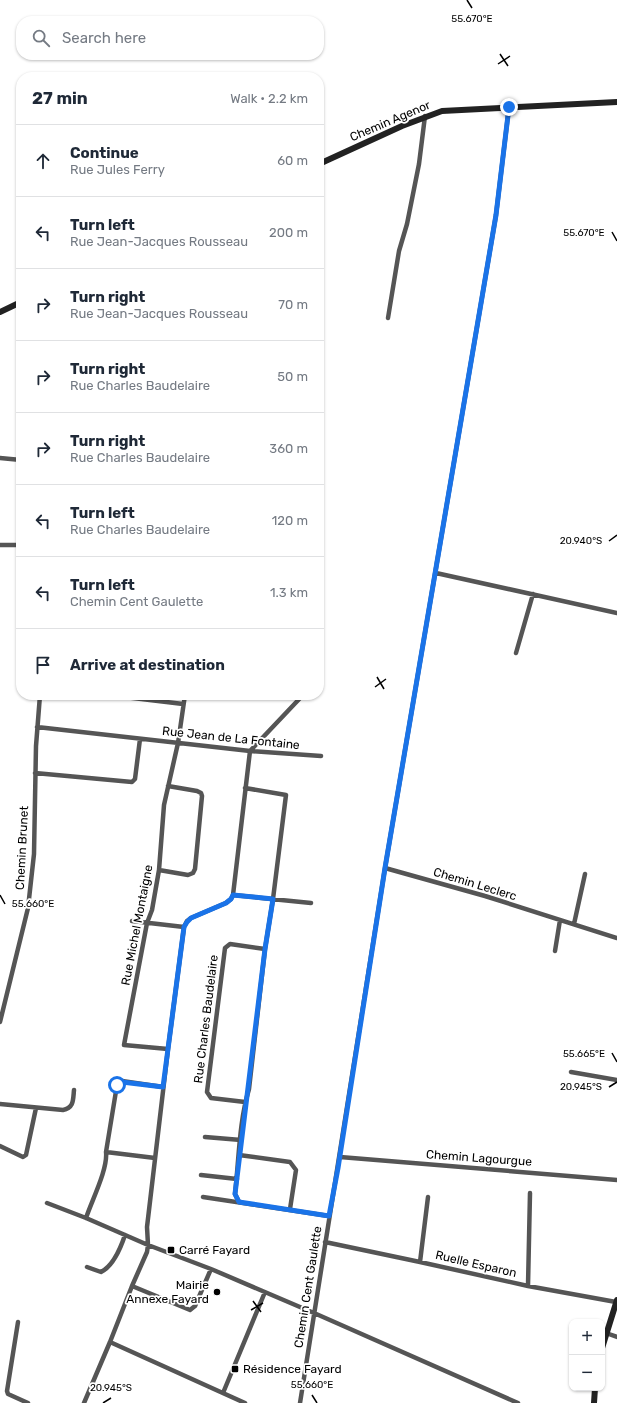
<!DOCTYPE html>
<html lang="en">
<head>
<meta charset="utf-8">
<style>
	body { margin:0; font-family:Rubik,sans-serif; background:#f2f2f3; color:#1f2937 }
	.controls { position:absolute; right:12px; bottom:12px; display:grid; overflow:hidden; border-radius:8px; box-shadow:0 1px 3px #0004 }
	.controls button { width:36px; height:36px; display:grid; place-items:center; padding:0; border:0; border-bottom:1px solid #e0e1e3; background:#fff; color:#1f2937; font:20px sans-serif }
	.stop { position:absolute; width:12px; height:12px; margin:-9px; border:3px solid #1a73e8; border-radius:50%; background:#fff }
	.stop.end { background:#1a73e8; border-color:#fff; box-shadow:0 1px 4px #0008 }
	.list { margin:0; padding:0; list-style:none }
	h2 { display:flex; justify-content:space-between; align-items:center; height:52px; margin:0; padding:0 16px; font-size:17px }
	h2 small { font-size:13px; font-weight:400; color:#747a83 }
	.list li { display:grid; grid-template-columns:26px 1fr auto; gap:12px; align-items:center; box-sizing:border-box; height:72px; padding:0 16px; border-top:1px solid #e0e1e3 }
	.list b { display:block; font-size:15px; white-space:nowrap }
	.list p { margin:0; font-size:13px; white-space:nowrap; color:#747a83 }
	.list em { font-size:13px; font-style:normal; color:#747a83 }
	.icon { flex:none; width:22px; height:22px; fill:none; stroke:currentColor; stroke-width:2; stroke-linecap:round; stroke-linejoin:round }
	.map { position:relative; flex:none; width:617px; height:1403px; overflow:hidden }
	.search { position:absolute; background:#fff; box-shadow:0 1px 3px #0004; left:16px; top:16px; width:308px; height:44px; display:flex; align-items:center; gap:10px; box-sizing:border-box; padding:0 14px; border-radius:16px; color:#747a83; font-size:15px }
	.panel { position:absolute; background:#fff; box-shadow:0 1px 3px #0004; left:16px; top:72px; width:308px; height:628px; border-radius:16px }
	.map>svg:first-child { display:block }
</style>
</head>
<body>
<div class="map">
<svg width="617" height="1403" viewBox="0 0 617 1403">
	<rect width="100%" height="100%" fill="#fff"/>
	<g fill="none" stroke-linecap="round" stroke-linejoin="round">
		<path stroke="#555" stroke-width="4.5" d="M388 318 399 251 407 224 419 164 425 116
			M0 458 21 460
			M0 545H21
			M436 573 617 613
			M516 653 533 594
			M108 695 183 704
			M37 727 250 751 321 756
			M35 773 132 782 135 779 140 739
			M385 868 485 896 617 938
			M159 870 188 875 193 873 195 869 202 796 201 793 197 791 168 786
			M233 895 311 903
			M132 921 184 927
			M574 924 585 874
			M555 951 560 920
			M0 1022 28 908 34 854 36 746 40 695
			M168 1049 124 1045 147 923 152 910 159 870 164 805 178 743 185 695
			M571 1072 617 1080
			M245 1102 211 1098 207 1092 225 948 230 944 265 949
			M0 1104 63 1110C74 1108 73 1100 74 1090
			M205 1137 241 1140
			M0 1146 23 1157 26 1155 36 1108
			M239 1155 290 1162 296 1170 290 1209
			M340 1157 617 1180
			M155 1158 106 1152 117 1085 122 1081 163 1087
			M201 1175 237 1179
			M203 1197 329 1216
			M239 1202 235 1194C239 1159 239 1122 249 1089L265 949 273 899 286 795 245 788
			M47 1203 86 1218 148 1245 211 1269 314 1313 518 1403
			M86 1218C92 1200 108 1169 106 1152
			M325 1242 420 1262 528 1286 616 1302
			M420 1262 428 1197
			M87 1267 101 1272C113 1266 121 1247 125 1235
			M132 1286 190 1310 195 1306 211 1269
			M528 1286 530 1193
			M18 1322 7 1391 8 1394 28 1403
			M606 1333 617 1337
			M110 1342 245 1403
			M223 1393 265 1292
			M84 1403 110 1342 132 1286 147 1252 148 1245 147 1227 168 1049 184 927 187 921 191 918 226 903 231 899 233 895 250 751 303 695
			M300 1403 385 868 496 215 509 107"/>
		<path stroke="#222" stroke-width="6" d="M319 164 402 126 442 111 617 102
			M0 312 21 302
			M602 1348 617 1300
			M594 1403 595 1388"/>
	</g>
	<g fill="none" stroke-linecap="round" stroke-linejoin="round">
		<path stroke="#1a73e8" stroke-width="5" d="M117 1085 122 1082 163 1087 184 927 187 922 191 918 226 903 231 899 233 895 273 899 265 949 235 1194 239 1202 329 1216 338 1168 385 868 496 215 509 107"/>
	</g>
	<path fill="none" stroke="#000" stroke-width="1.5" d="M467 0 472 8M500 54 508 66M498 64 510 56M612 232 617 241M609 541 617 535M377 677 384 689M375 687 386 679M0 895 5 904M612 1053 617 1062M609 1087 617 1082M253 1301 261 1312M251 1310 263 1303M312 1395 317 1403M103 1403 111 1398"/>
	<g fill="#000" stroke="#fff" stroke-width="1.5">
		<rect x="167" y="1246" width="8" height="8" rx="2"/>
		<circle cx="217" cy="1292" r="4"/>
		<rect x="231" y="1365" width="8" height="8" rx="2"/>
	</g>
	<g text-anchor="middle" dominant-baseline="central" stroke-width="3.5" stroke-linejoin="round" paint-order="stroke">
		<g font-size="12" fill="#000" stroke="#fff">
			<text transform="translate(390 121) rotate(-23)">Chemin Agenor</text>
			<text transform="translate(231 738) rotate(6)">Rue Jean de La Fontaine</text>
			<text transform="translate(22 848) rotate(-87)">Chemin Brunet</text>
			<text transform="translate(475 884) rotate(17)">Chemin Leclerc</text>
			<text transform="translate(137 925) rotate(-79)">Rue Michel Montaigne</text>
			<text transform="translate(206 1019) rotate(-83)">Rue Charles Baudelaire</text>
			<text transform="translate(479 1158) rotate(4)">Chemin Lagourgue</text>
			<text transform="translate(476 1264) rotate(13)">Ruelle Esparon</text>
			<text transform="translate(308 1287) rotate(-81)">Chemin Cent Gaulette</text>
		</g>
		<g font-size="12" fill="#000" stroke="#fff" text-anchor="start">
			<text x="179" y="1250">Carré Fayard</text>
			<text x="209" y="1285" text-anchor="end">Mairie<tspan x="209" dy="14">Annexe Fayard</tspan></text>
			<text x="243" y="1369">Résidence Fayard</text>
		</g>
	</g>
	<g font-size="10" text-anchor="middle" fill="#000" stroke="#fff" stroke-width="3.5" stroke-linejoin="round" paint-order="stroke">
		<text x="472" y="22">55.670°E</text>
		<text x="584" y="236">55.670°E</text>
		<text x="581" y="544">20.940°S</text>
		<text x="33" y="907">55.660°E</text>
		<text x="584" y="1057">55.665°E</text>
		<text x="581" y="1090">20.945°S</text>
		<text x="312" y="1388">55.660°E</text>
		<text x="111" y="1391">20.945°S</text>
	</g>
</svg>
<div class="controls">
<button>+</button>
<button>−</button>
</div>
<div class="stop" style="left:117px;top:1085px"></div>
<div class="stop end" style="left:509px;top:107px"></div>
<div class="search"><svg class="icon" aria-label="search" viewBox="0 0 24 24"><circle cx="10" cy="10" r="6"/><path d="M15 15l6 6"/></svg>Search here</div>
<section class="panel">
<h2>27 min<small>Walk · 2.2 km</small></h2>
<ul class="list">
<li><svg class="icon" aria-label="ahead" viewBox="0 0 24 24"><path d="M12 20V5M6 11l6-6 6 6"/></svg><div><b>Continue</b><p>Rue Jules Ferry</p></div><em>60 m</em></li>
<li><svg class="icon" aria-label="left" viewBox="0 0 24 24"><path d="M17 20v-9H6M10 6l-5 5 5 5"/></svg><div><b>Turn left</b><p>Rue Jean-Jacques Rousseau</p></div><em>200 m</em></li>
<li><svg class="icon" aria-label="right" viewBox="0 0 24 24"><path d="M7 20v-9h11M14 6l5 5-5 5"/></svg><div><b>Turn right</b><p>Rue Jean-Jacques Rousseau</p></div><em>70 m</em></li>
<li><svg class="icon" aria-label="right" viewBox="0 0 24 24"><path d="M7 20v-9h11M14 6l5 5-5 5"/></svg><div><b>Turn right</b><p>Rue Charles Baudelaire</p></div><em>50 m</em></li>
<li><svg class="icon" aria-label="right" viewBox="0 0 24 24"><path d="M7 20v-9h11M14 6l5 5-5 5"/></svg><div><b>Turn right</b><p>Rue Charles Baudelaire</p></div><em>360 m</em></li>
<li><svg class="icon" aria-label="left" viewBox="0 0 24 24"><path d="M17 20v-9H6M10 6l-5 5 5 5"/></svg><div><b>Turn left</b><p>Rue Charles Baudelaire</p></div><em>120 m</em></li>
<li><svg class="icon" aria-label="left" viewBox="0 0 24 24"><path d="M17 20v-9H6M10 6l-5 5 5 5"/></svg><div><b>Turn left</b><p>Chemin Cent Gaulette</p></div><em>1.3 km</em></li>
<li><svg class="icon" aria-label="arrive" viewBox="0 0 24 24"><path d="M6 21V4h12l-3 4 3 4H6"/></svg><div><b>Arrive at destination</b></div></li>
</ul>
</section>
</div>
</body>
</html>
